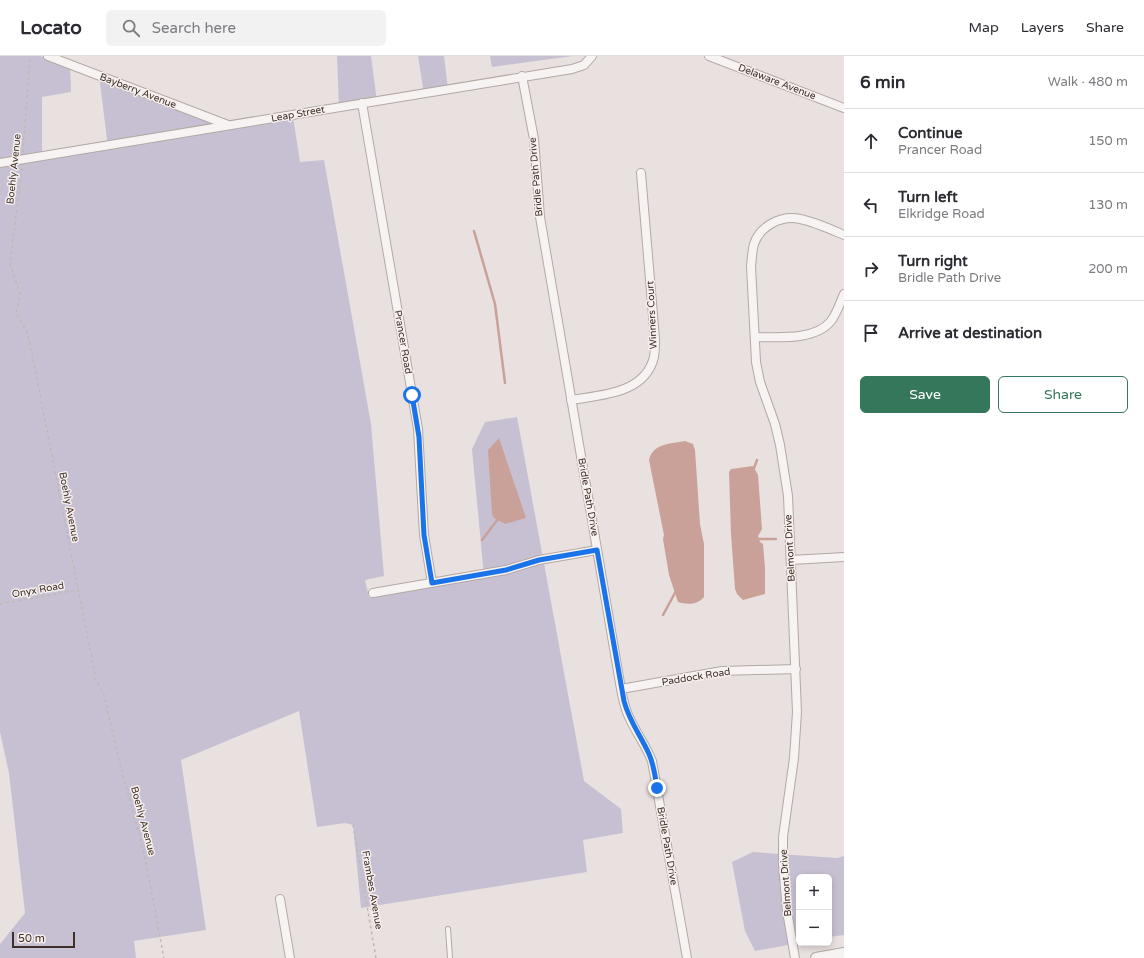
<!DOCTYPE html>
<html lang="en">
<head>
<meta charset="utf-8">
<style>
	body { margin:0; font-family:"Varela Round",sans-serif; background:#f2f2f3; color:#2b2b33 }
	.controls { position:absolute; right:12px; bottom:12px; display:grid; overflow:hidden; border-radius:6px; box-shadow:0 2px 6px #0003 }
	.controls button { width:36px; height:36px; display:grid; place-items:center; padding:0; border:0; border-bottom:1px solid #e1e1e2; background:#fff; color:#2b2b33; font:20px sans-serif }
	.scale { position:absolute; left:12px; bottom:10px; width:63px; box-sizing:border-box; padding-left:4px; border:2px solid #402f27; border-top:0; font-size:11px; line-height:14px; white-space:nowrap; color:#402f27; -webkit-text-stroke:3px #f6f0ee; paint-order:stroke }
	.stop { position:absolute; width:12px; height:12px; margin:-9px; border:3px solid #1a73e8; border-radius:50%; background:#fff }
	.stop.end { background:#1a73e8; border-color:#fff; box-shadow:0 1px 4px #0008 }
	.list { margin:0; padding:0; list-style:none }
	h2 { display:flex; justify-content:space-between; align-items:center; height:52px; margin:0; padding:0 16px; font-size:17px }
	h2 small { font-size:13px; font-weight:400; color:#7c7c81 }
	.list li { display:grid; grid-template-columns:26px 1fr auto; gap:12px; align-items:center; box-sizing:border-box; height:64px; padding:0 16px; border-top:1px solid #e1e1e2 }
	.list b { display:block; font-size:15px; white-space:nowrap }
	.list p { margin:0; font-size:13px; white-space:nowrap; color:#7c7c81 }
	.list em { font-size:13px; font-style:normal; color:#7c7c81 }
	.actions { display:flex; gap:8px; padding:12px 16px }
	.actions a { flex:1; padding:9px 0; border:1px solid #34775a; border-radius:6px; text-align:center; font-size:14px; color:#34775a }
	.actions .main { background:#34775a; color:#fff }
	.icon { flex:none; width:22px; height:22px; fill:none; stroke:currentColor; stroke-width:2; stroke-linecap:round; stroke-linejoin:round }
	.map { position:relative; flex:none; width:844px; height:902px; overflow:hidden }
	header { display:flex; align-items:center; gap:24px; box-sizing:border-box; height:56px; padding:0 20px; background:#fff; border-bottom:1px solid #e1e1e2 }
	header strong { font-size:19px }
	nav { display:flex; gap:22px; margin-inline-start:auto; font-size:14px }
	.search { width:280px; height:36px; background:#f2f2f3; display:flex; align-items:center; gap:10px; box-sizing:border-box; padding:0 14px; border-radius:6px; color:#7c7c81; font-size:15px }
	main { display:flex }
	aside { flex:1; background:#fff }
	.map>svg:first-child { display:block }
</style>
</head>
<body>
<header>
<strong>Locato</strong>
<div class="search"><svg class="icon" aria-label="search" viewBox="0 0 24 24"><circle cx="10" cy="10" r="6"/><path d="M15 15l6 6"/></svg>Search here</div>
<nav><a>Map</a><a>Layers</a><a>Share</a></nav>
</header>
<main>
<div class="map">
<svg width="844" height="902" viewBox="0 0 844 902">
	<rect width="100%" height="100%" fill="#e9e1df"/>
	<path fill="#c7c0d3" d="M0 0H40L70 7 71 36 42 41V102L108 91 99 19 233 71 293 61 300 106 324 104 371 368 384 520 365 524 369 541 484 520 472 393 485 366 517 361 584 725 621 753 623 777 583 784 587 816 361 852 353 769 345 767 317 771 299 655 181 704 206 874 134 885 136 902H0V888L25 857 9 717 0 676Z
		M337 0H371L377 46 339 53Z
		M418 0H444L448 33 424 38Z
		M490 0H573L492 11Z
		M753 796 837 802 844 800V879L829 881V821H799V887L755 895 745 875 732 806Z"/>
	<path fill="#caa198" d="M499 382 526 462 505 468 494 462 492 458 488 394Z
		M685 385 693 388 695 394 700 468 704 488V541C697 549 688 549 678 546L669 519 663 483 664 479 649 404C653 387 670 388 685 385Z
		M753 410 758 419 762 473 758 480 760 486 763 488 765 512V538L743 544 737 538 735 533 731 478 729 416 731 413Z"/>
	<g fill="none" stroke-linecap="round" stroke-linejoin="round">
		<path stroke="#caa198" stroke-width="2.5" d="M474 175 495 248 505 327
			M753 415 757 404
			M757 483H776
			M482 484 498 463
			M663 559 676 535"/>
		<defs>
			<path id="service" d="M448 873 450 902"/>
			<path id="minor" d="M48 0 228 69
				M709 0 844 52
				M522 20 534 83 540 161 621 633C623 644 625 654 630 663 637 678 646 690 652 705L687 902
				M362 47 418 373 424 479 432 527
				M0 107 572 13 584 9 592 0
				M755 281C777 281 815 285 831 265 837 257 840 247 844 238
				M571 344C601 339 645 338 654 301 655 295 655 289 655 283L641 117
				M791 504 844 501
				M373 537 506 514 539 504 597 494
				M621 633 722 615 796 613
				M280 843 290 902
				M795 902 787 855 783 808V781L794 702 797 656 788 440 780 389 775 368 760 326 756 306 751 210C752 202 752 195 754 188 760 170 781 159 800 163 815 166 830 173 844 179"/>
			<path id="tertiary" d="M816 902 844 897"/>
		</defs>
		<use href="#service" stroke="#b3a8a4" stroke-width="6"/>
		<use href="#minor" stroke="#b3a8a4" stroke-width="10"/>
		<use href="#tertiary" stroke="#b3a8a4" stroke-width="12"/>
		<path stroke="#c0b8b5" stroke-width="1.5" stroke-dasharray="3 3" stroke-linecap="butt" d="M23 96 30 0
			M22 112 10 208 20 238 16 257 27 276 32 298 96 624 104 639 121 712 145 801 164 902
			M0 548 78 534
			M353 769 376 902"/>
		<use href="#service" stroke="#f7f3f2" stroke-width="4"/>
		<use href="#minor" stroke="#f7f3f2" stroke-width="8"/>
		<use href="#tertiary" stroke="#f7f3f2" stroke-width="10"/>
	</g>
	<g fill="none" stroke-linecap="round" stroke-linejoin="round">
		<path stroke="#1a73e8" stroke-width="5" d="M412 339 419 381 424 479 432 527 506 514 539 504 597 494 624 645C629 665 641 680 649 698 654 709 655 720 657 732"/>
	</g>
	<g text-anchor="middle" dominant-baseline="central" stroke-width="3" stroke-linejoin="round" paint-order="stroke">
		<g font-size="10" fill="#402f27" stroke="#f6f0ee">
			<text transform="translate(777 26) rotate(21)">Delaware Avenue</text>
			<text transform="translate(138 35) rotate(21)">Bayberry Avenue</text>
			<text transform="translate(298 58) rotate(-10)">Leap Street</text>
			<text transform="translate(14 113) rotate(-84)">Boehly Avenue</text>
			<text transform="translate(536 121) rotate(-95)">Bridle Path Drive</text>
			<text transform="translate(652 259) rotate(-93)">Winners Court</text>
			<text transform="translate(403 286) rotate(80)">Prancer Road</text>
			<text transform="translate(588 441) rotate(80)">Bridle Path Drive</text>
			<text transform="translate(69 451) rotate(79)">Boehly Avenue</text>
			<text transform="translate(790 492) rotate(-93)">Belmont Drive</text>
			<text transform="translate(38 534) rotate(-10)">Onyx Road</text>
			<text transform="translate(696 621) rotate(-9)">Paddock Road</text>
			<text transform="translate(143 765) rotate(75)">Boehly Avenue</text>
			<text transform="translate(667 790) rotate(80)">Bridle Path Drive</text>
			<text transform="translate(786 827) rotate(-94)">Belmont Drive</text>
			<text transform="translate(372 834) rotate(80)">Frambes Avenue</text>
		</g>
	</g>
</svg>
<div class="controls">
<button>+</button>
<button>−</button>
</div>
<div class="scale">50 m</div>
<div class="stop" style="left:412px;top:339px"></div>
<div class="stop end" style="left:657px;top:732px"></div>
</div>
<aside>
<h2>6 min<small>Walk · 480 m</small></h2>
<ul class="list">
<li><svg class="icon" aria-label="ahead" viewBox="0 0 24 24"><path d="M12 20V5M6 11l6-6 6 6"/></svg><div><b>Continue</b><p>Prancer Road</p></div><em>150 m</em></li>
<li><svg class="icon" aria-label="left" viewBox="0 0 24 24"><path d="M17 20v-9H6M10 6l-5 5 5 5"/></svg><div><b>Turn left</b><p>Elkridge Road</p></div><em>130 m</em></li>
<li><svg class="icon" aria-label="right" viewBox="0 0 24 24"><path d="M7 20v-9h11M14 6l5 5-5 5"/></svg><div><b>Turn right</b><p>Bridle Path Drive</p></div><em>200 m</em></li>
<li><svg class="icon" aria-label="arrive" viewBox="0 0 24 24"><path d="M6 21V4h12l-3 4 3 4H6"/></svg><div><b>Arrive at destination</b></div></li>
</ul>
<div class="actions"><a class="main">Save</a><a>Share</a></div>
</aside>
</main>
</body>
</html>
